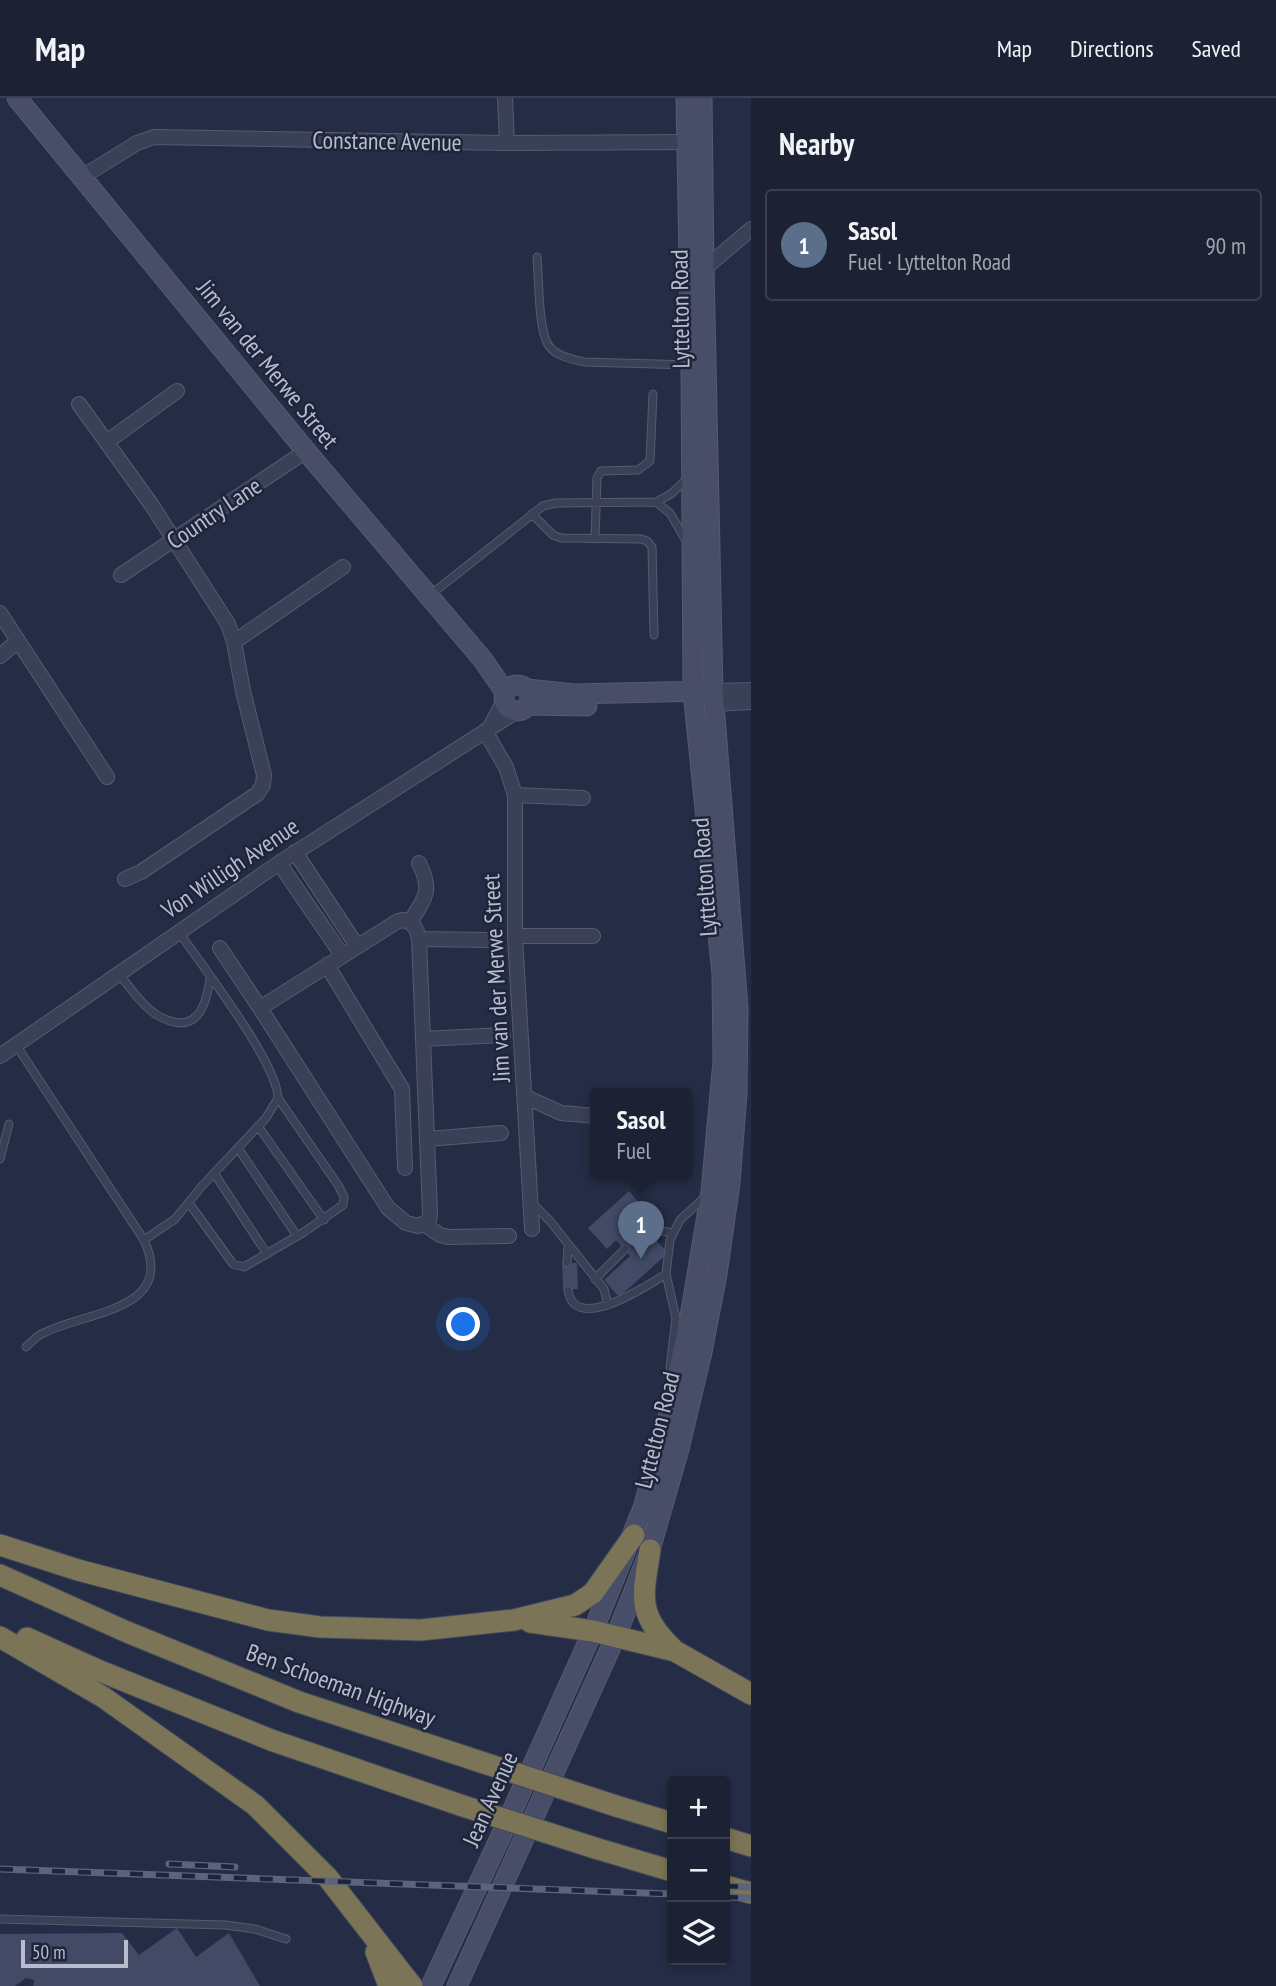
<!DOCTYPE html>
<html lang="en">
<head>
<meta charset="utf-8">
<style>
	body { margin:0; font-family:"PT Sans Narrow",sans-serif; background:#252a3c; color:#f1f3f6 }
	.controls { position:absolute; right:21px; bottom:21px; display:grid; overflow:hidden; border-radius:7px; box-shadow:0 4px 10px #0003 }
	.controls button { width:63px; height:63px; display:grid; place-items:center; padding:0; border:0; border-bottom:2px solid #3a3f4f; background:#1c2234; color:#f1f3f6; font:35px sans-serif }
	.scale { position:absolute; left:21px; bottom:18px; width:107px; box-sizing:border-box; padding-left:7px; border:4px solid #b8bcce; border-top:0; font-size:19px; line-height:24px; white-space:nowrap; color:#b8bcce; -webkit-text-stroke:5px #1e253a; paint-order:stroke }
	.you { position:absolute; left:464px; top:1227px; width:24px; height:24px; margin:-18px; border:5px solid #fff; border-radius:50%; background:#1a73e8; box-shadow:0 0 0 10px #1a73e833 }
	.badge { display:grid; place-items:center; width:46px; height:46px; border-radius:50%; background:#8ca3ff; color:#fff; font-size:23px; font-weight:700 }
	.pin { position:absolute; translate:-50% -58px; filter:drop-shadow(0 2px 4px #0008) }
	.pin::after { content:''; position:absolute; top:37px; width:24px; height:21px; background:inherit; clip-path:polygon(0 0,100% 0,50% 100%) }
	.popup { position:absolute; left:590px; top:990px; width:102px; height:91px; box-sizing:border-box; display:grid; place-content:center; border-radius:7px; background:#1c2234; filter:drop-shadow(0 2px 5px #0005); font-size:23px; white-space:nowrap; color:#a0a4ac }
	.popup b { font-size:26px; color:#f1f3f6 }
	.popup::after { content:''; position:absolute; left:50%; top:100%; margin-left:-14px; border:14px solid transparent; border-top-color:#1c2234 }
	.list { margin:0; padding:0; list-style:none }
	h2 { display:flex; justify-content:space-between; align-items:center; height:91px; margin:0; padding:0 28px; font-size:30px }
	h2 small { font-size:23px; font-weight:400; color:#a0a4ac }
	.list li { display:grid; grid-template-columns:46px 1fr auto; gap:21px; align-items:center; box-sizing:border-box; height:112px; margin:0 14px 14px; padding:0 14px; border:2px solid #3a3f4f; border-radius:7px }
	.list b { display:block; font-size:26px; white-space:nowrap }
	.list p { margin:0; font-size:23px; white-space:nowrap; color:#a0a4ac }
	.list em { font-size:23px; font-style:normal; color:#a0a4ac }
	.icon { flex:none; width:38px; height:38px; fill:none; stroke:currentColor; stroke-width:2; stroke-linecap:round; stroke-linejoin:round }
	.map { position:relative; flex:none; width:751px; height:1888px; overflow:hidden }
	header { display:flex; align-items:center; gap:42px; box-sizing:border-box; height:98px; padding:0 35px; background:#1c2234; border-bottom:2px solid #3a3f4f }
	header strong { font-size:33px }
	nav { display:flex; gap:38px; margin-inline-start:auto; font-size:24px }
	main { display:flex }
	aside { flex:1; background:#1c2234 }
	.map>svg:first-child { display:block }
</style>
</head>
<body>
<header>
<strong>Map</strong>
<nav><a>Map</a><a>Directions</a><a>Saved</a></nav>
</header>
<main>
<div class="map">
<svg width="751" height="1888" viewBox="0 0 751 1888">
	<rect width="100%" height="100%" fill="#252d46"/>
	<path fill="#424a66" d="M629 1093 638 1104 630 1110 641 1119 634 1126 648 1142 652 1138 668 1155 619 1199 604 1182 630 1158 616 1142 607 1151 588 1130Z
		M562 1165H577L578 1191 563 1192Z
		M177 1830 196 1859 229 1835 260 1888H33L34 1882 26 1880 15 1888H0V1836L122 1835 139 1857Z"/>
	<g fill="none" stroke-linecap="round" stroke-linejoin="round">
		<defs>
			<path id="lane" d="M537 159C539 180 538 233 549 248 556 258 572 261 584 264L691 267
				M656 404 670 415 685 441
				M532 416 553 437 561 440 641 441 647 443 652 449 654 537
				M595 441 597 380 601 373 638 372 650 363 653 296
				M429 498 543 408 556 405 656 404 671 396 688 380
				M119 876C130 889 142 908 157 917 195 939 206 911 210 880
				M16 947 144 1142C178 1216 79 1213 38 1238 34 1241 30 1245 26 1249
				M258 1028 324 1122
				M238 1050 297 1138
				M0 1061 9 1026
				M214 1075 267 1156
				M189 1105 233 1166 244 1169 304 1134 343 1107 344 1099 338 1087 278 1000
				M532 1105 550 1123 604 1191 608 1207
				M642 1135 658 1132 672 1135
				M144 1142 175 1121 202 1088 266 1020 278 1000C277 964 202 868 179 834
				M567 1165 568 1149
				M595 1181 625 1151
				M568 1192C574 1237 648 1187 666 1176
				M670 1270 676 1220 666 1176 670 1142 680 1122 706 1098
				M0 1821 225 1827 255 1831 286 1841"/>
			<path id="street" d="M505 0 507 45
				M82 79 137 45 154 39 507 45 694 44
				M704 171 751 131
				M79 306 151 406 228 526 234 544 243 593 264 677 263 687 257 696 141 774 125 781
				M108 343 177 293
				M121 477 306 353
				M0 515 107 679
				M234 544 343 469
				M0 558 18 543
				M713 593 751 592
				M714 606 751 604
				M490 629 504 603
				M485 633 506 669 515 697V838L532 1131
				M515 697 583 700
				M295 754 357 848
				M279 765 342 857
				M404 822C414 825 417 831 419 841L430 1115 429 1123 418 1128 406 1125 388 1110 260 910 398 823Z
				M410 824C425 800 433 793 419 765
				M515 838H593
				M419 841 491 842
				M220 850 260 910
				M327 867 402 991 405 1070
				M423 941 503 937
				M0 958 279 765 517 613
				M526 999 561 1015 596 1018
				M427 1041 501 1035
				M424 1126 440 1137 448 1139 509 1138"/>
			<path id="secondary" d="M17 0 306 353 483 562 505 594
				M504 600a13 13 0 1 1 26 0a13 13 0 1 1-26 0Z
				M527 591 574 596 705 593
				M528 607 587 608
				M431 1888 500 1740 593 1533 643 1410 667 1324 688 1230 711 1094 723 963 722 876 693 594 691 267 686 0
				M457 1888 616 1538 650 1452 679 1351 702 1254 717 1176 730 1085 737 995 738 910 713 593 704 171 702 0"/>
			<path id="highway" d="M0 1447 78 1472 268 1522 320 1529 421 1532 514 1522 575 1507 593 1495 634 1437
				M650 1452C643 1498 636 1516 673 1551
				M0 1477 127 1534 299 1604 484 1665
				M530 1524 593 1533 675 1553 751 1596
				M0 1539 103 1599 255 1707 328 1780 412 1888
				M27 1540 100 1573 271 1642 463 1708
				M616 1708 672 1725
				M725 1740 751 1748
				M595 1750 672 1773
				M725 1788 751 1795
				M376 1854 389 1888"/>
		</defs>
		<use href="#lane" stroke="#565b6f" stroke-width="9"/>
		<use href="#street" stroke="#565b6f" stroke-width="16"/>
		<use href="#secondary" stroke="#565b6f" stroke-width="21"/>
		<use href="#highway" stroke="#41485c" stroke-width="23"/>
		<use href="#lane" stroke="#3a4055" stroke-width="7"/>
		<use href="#street" stroke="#3a4055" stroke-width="14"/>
		<use href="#secondary" stroke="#484e68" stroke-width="19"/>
		<use href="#highway" stroke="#7b7456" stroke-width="21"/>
		<defs>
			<path id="rail" d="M169 1766 235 1769
				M0 1771 672 1796
				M725 1788 751 1789
				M725 1799 751 1800"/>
		</defs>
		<use href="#rail" stroke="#5c637c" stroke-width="7"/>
		<use href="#rail" stroke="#1e253a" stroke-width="4.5" stroke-dasharray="13" stroke-linecap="butt"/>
		<defs>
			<path id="highway-bridge" d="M484 1665 616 1708
				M463 1708 595 1750"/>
		</defs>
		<use href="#highway-bridge" stroke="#41485c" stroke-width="23" stroke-linecap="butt"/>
		<use href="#highway-bridge" stroke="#7b7456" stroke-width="21"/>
	</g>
	<g text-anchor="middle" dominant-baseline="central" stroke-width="5" stroke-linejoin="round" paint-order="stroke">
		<g font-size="24" fill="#b8bcce" stroke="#1e253a">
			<text transform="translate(387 43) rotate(1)">Constance Avenue</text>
			<text transform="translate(680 211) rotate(-91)">Lyttelton Road</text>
			<text transform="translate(268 266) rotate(51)">Jim van der Merwe Street</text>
			<text transform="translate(214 415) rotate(-34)">Country Lane</text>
			<text transform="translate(230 770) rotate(-34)">Von Willigh Avenue</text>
			<text transform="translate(704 779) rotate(-94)">Lyttelton Road</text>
			<text transform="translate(496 880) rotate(-93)">Jim van der Merwe Street</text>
			<text transform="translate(657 1332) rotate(-76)">Lyttelton Road</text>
			<text transform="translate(341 1587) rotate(20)">Ben Schoeman Highway</text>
			<text transform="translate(490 1701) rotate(-66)">Jean Avenue</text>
		</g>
	</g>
</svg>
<div class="controls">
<button>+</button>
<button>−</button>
<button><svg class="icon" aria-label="layers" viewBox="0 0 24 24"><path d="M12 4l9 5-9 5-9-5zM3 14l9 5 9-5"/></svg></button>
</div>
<div class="scale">50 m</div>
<div class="you"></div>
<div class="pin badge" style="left:641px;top:1161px;background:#5c6f8a">1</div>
<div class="popup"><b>Sasol</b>Fuel</div>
</div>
<aside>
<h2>Nearby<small></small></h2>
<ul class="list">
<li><span class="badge" style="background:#5c6f8a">1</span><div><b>Sasol</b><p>Fuel · Lyttelton Road</p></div><em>90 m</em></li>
</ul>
</aside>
</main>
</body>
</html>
